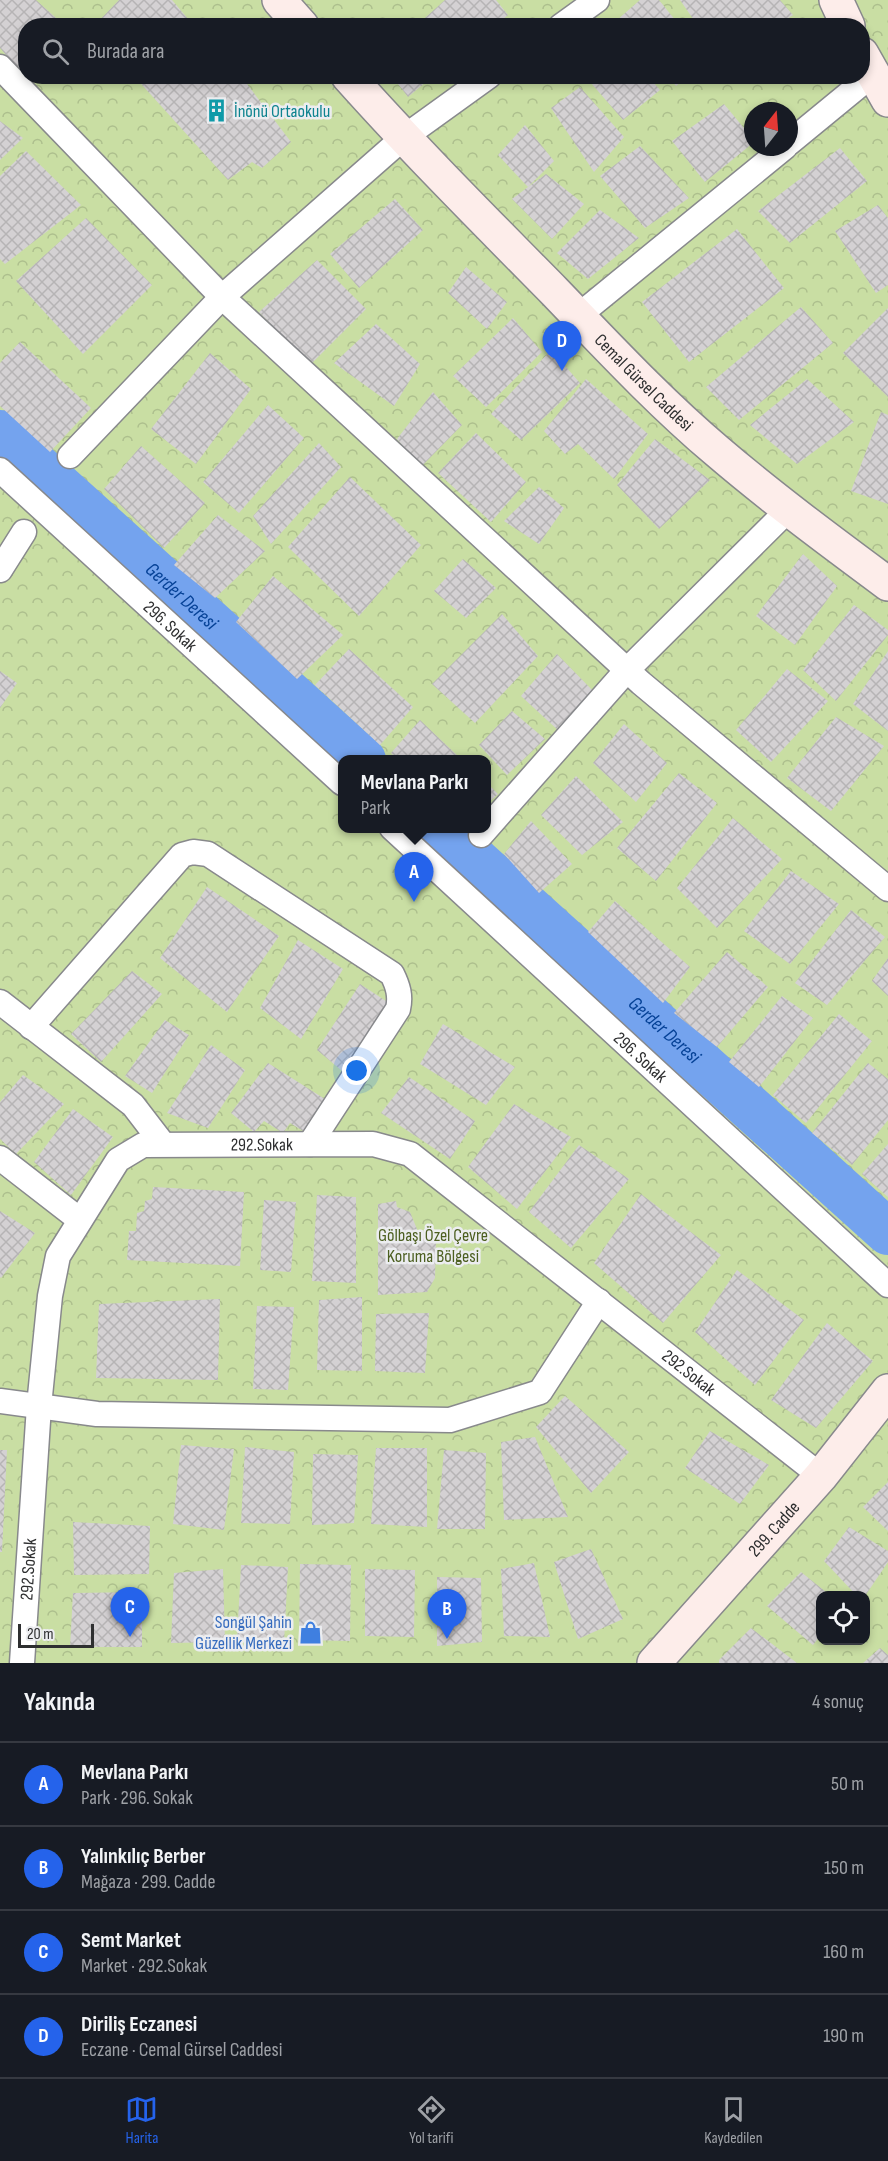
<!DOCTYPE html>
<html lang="tr">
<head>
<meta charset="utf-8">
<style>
	body { margin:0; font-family:"Sofia Sans Condensed",sans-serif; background:#20242c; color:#f1f3f6 }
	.controls { position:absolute; right:18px; bottom:18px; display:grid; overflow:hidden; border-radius:12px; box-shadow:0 3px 9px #0003 }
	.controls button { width:54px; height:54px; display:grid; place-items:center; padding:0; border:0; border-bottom:2px solid #363941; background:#171b24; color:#f1f3f6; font:30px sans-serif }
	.compass { position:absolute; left:744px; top:102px; width:54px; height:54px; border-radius:50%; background:#171b24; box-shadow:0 3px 9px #0003; rotate:17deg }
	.scale { position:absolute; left:18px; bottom:15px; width:76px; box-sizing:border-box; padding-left:6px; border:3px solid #2e2f30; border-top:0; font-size:16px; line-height:21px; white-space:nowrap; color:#2e2f30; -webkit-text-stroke:4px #ecedf0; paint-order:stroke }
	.you { position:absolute; left:357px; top:1071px; width:21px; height:21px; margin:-15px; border:4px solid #fff; border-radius:50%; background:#1a73e8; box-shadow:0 0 0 9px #1a73e833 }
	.badge { display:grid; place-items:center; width:39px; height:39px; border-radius:50%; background:#2563eb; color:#fff; font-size:20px; font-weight:700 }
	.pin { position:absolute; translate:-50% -50px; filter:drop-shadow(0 2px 3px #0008) }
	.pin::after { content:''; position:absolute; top:32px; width:21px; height:18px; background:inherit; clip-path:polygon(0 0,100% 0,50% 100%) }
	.popup { position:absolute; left:338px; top:755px; width:153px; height:78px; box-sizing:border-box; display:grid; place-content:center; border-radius:12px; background:#171b24; filter:drop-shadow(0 2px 4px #0005); font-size:20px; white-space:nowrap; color:#9ea1a6 }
	.popup b { font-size:22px; color:#f1f3f6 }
	.popup::after { content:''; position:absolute; left:50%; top:100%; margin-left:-12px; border:12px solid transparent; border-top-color:#171b24 }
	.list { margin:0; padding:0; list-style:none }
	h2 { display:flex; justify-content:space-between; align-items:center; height:78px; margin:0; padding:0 24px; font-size:26px }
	h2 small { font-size:20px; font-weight:400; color:#9ea1a6 }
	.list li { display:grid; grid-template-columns:39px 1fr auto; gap:18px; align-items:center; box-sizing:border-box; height:84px; padding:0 24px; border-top:2px solid #363941 }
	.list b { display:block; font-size:22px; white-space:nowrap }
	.list p { margin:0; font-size:20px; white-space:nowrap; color:#9ea1a6 }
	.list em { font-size:20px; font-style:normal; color:#9ea1a6 }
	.icon { flex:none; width:33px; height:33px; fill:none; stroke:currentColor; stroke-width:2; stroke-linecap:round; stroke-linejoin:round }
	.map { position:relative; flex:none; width:888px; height:1663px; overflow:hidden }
	.search { position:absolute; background:#171b24; box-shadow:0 3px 9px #0003; left:18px; right:18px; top:18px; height:66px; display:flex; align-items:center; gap:15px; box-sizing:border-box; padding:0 21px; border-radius:24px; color:#9ea1a6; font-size:22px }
	.sheet { height:414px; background:#171b24 }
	nav { display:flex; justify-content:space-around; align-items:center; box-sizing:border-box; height:84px; border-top:2px solid #363941; background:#171b24; font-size:16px; color:#9ea1a6 }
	nav a { display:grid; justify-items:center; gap:3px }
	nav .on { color:#2563eb }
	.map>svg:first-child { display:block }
</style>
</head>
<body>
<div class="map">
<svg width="888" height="1663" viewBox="0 0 888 1663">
	<defs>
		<pattern id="park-crowns" width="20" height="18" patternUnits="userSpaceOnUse" patternTransform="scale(1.5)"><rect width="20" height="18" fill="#c9dea3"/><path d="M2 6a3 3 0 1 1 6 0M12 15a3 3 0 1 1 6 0" fill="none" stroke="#adbf8d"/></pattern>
		<pattern id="building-cross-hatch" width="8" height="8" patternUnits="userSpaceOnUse" patternTransform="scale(1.5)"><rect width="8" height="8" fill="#d4d1d3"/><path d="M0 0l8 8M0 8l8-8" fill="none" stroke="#b6b4b5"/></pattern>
	</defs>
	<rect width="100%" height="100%" fill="#ecedf0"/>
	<path fill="url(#park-crowns)" fill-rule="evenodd" d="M0 0H888V1663H0ZM26 26H862V76H26ZM753 111H789V147H753ZM342 760H486V828H342ZM820 1596H866V1640H820Z"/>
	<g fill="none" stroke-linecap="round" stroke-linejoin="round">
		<g stroke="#74a3ee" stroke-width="46">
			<path id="s1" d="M0 433 363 760"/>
			<path id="s2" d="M440 828 888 1232"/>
		</g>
	</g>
	<path fill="url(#building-cross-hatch)" d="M0 0H36L65 26H26V64L19 70 0 48Z
		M119 0H172L194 26H94Z
		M445 0H496L508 15 495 26H416Z
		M640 0H659L680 26H623L617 20Z
		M680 0H780L793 15 777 26H698Z
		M134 76H245L244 80 291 142 262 168 252 162 228 180Z
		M392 76H433L408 97Z
		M585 76H648L660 90 623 120Z
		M668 76H688L676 86Z
		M580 87 624 137 594 172 551 108Z
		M724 104 753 139V143L705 182 672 141Z
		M0 121 23 138 0 160Z
		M525 125 554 161 528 187 546 174 584 204 552 239 512 199 528 187 498 155Z
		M640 146 689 198 645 228 600 176Z
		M840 148 867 181 790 243 758 211Z
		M26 151 81 205 5 264 0 259V176Z
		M395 199 423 230 359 288 330 254Z
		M878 205 888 218V285L876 293 835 231Z
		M600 210 639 238 588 279 557 253Z
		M86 218 152 285 83 354 16 281Z
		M737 229 784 288 689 362 642 302Z
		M317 260 366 309 310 365 259 312Z
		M466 267 507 302 487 329 448 293Z
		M801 307 833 343 739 420 706 387Z
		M888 308V397L843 353Z
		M513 318 542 352 486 407 453 376Z
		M376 324 420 364 394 406 334 363Z
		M20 342 91 408 50 452 0 406V363Z
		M551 350 580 383 521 440 491 414Z
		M210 353 251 389 196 464 151 429Z
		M586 379 648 434 614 479 578 444 565 454 544 431Z
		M807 379 854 422 797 464 750 425Z
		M433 392 462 425 421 467 397 439Z
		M268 405 304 438 239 513 203 482Z
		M881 412 888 415V504L851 491Z
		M476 433 526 482 491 522 438 473Z
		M655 439 710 480 659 529 617 485Z
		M319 443 341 467 271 544 253 516Z
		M141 446 205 503 164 548 104 489Z
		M350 477 421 545 359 616 288 547Z
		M539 487 564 508 539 544 504 521Z
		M218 515 265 551 215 598 174 565Z
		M803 554 837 586 795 645 756 616Z
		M463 559 496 588 466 618 434 591Z
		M273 576 343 635 297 679 236 622Z
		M854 605 888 630V635L836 701 803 670Z
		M502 614 538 656 475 723 432 684Z
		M349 649 413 707 380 745 315 685Z
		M888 651V731L853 704Z
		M557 654 596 694 560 732 521 696Z
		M787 669 828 701 771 762 736 730Z
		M0 671 17 683 0 708Z
		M512 711 545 739 507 775 479 745Z
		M836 717 884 746 831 811 787 778Z
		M420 720 462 760H398L391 753Z
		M624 724 667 763 636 802 593 763Z
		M679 773 717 803 656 881 617 848Z
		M576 776 623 822 582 855 541 815Z
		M486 782 498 794 486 805Z
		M733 818 782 859 717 928 677 888Z
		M531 821 572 864 539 893 504 854Z
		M791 871 839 904 790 964 744 931Z
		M207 887 279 936 227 1012 160 958Z
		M615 901 690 967 663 1003 588 932Z
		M851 910 885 937 827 1005 795 983Z
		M298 940 343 969 301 1039 260 1008Z
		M727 952 768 987 717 1047 674 1013Z
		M888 958V996L872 981Z
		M132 971 162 994 101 1062 71 1034Z
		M360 984 392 1005 347 1075 317 1050Z
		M782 996 813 1018 759 1087 729 1062Z
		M839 1014 872 1041 806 1123 773 1095Z
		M165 1020 189 1035 152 1093 125 1076Z
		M443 1024 515 1067 486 1105 420 1064Z
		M211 1045 245 1070 208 1128 167 1113Z
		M268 1063 328 1101 308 1134 290 1123 283 1133 264 1121 254 1132 231 1113Z
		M868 1063 888 1079V1120L852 1165 812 1133Z
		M23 1075 64 1104 16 1154 0 1139V1102Z
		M409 1077 475 1121 450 1159 381 1113Z
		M514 1104 571 1137 517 1209 468 1167Z
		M73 1109 113 1137 71 1195 34 1162Z
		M888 1144V1197L862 1174Z
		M579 1145 629 1179 571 1248 529 1212Z
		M153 1187 244 1192 240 1266 127 1260 129 1231H136L137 1213 144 1211 145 1201 152 1199Z
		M641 1194 721 1255 663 1323 594 1263Z
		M317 1195 356 1197V1283L312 1281Z
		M264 1200 296 1202 291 1272 260 1270Z
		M396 1201 397 1207 410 1212 419 1234 436 1240 435 1278 427 1292 378 1295V1204Z
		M0 1211 35 1233 1 1278 0 1277Z
		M737 1270 804 1320 755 1385 695 1332Z
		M362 1297V1371L317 1370 319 1300Z
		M220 1299 218 1380 96 1378 99 1304Z
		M257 1306 294 1307 288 1390 253 1389Z
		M429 1313 425 1373 375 1371 376 1314Z
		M827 1323 873 1361 816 1428 771 1400Z
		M565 1396 629 1452 591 1493 536 1427Z
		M710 1431 769 1465 740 1504 685 1468Z
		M535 1437 568 1517 504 1520 501 1442Z
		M181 1445 234 1449 224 1530 173 1524Z
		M245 1447 294 1452 290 1524 241 1523Z
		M376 1448H427V1527L371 1524Z
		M0 1450H7L2 1552H0Z
		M444 1450 486 1453 485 1529H437Z
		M313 1454 358 1455 354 1523 312 1525Z
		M888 1482V1531L863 1507Z
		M73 1522 150 1526 149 1574 74 1575Z
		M849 1527 888 1551V1562L865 1596H857L824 1561Z
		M591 1549 623 1619 578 1639 554 1562Z
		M534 1563 550 1637 504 1636 501 1569Z
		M300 1564 351 1565 350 1641 299 1640Z
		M241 1565 288 1567 284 1643 237 1640Z
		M223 1569 225 1642 171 1643 174 1573Z
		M365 1569 415 1570 414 1637 365 1636Z
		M801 1572 831 1596H820V1636L813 1645 767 1606Z
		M437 1577 481 1578 482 1642 437 1646Z
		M142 1592V1647H70L73 1593Z
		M751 1628 797 1663H719V1660Z
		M880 1648 888 1655V1663H863Z"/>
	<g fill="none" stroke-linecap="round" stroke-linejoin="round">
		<defs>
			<g id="street">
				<path d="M561 26 597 0"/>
				<path d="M0 67 222 297 641 683 888 889"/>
				<path d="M789 143 873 74"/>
				<path d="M578 316 785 147"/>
				<path d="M70 456 222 297 403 138 489 76"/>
				<path id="s3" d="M0 470 342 783"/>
				<path d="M0 570 24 532"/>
				<path id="s4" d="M392 828 888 1285"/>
				<path d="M481 835 627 670 788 510"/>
				<path d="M0 1002 133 1105 163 1144"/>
				<path d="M31 1027 182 855 193 852 208 854 392 974C398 986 401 996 398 1009L310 1144"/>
				<path d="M0 1158 80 1220"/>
				<path d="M0 1401 97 1414 450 1420 540 1392 599 1301"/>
				<path id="s5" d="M22 1663 39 1406 50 1296 58 1256 118 1160 143 1145 373 1144 410 1154 821 1476"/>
			</g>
			<g id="secondary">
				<path d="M279 0 302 26"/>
				<path d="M836 0 848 26"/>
				<path d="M862 54 888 100"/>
				<path id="s6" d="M348 76C415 151 485 221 555 292 607 346 659 402 717 451 772 498 830 541 888 584"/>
				<path id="s7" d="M654 1663 821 1476 888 1391"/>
			</g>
		</defs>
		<use href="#street" stroke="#88898c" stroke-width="27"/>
		<use href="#secondary" stroke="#88898c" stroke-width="36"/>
		<use href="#street" stroke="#fff" stroke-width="24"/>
		<use href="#secondary" stroke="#fdedea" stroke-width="33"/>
	</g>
	<defs>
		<symbol id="building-bare" viewBox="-9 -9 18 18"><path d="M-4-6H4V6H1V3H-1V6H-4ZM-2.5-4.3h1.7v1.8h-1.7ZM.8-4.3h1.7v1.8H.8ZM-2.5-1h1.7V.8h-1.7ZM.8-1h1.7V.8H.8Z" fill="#0f9aa8" stroke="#ecedf0" stroke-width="2.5" paint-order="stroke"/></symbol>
		<symbol id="shop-bare" viewBox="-9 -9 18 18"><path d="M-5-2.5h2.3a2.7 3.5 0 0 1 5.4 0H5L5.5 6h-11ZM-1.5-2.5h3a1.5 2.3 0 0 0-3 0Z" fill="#3f7fe0" stroke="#ecedf0" stroke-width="2.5" paint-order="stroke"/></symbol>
	</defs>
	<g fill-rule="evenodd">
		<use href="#building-bare" x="200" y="94" width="33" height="33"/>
		<use href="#shop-bare" x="294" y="1616" width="33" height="33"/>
	</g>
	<g text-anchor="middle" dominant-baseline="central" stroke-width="5" stroke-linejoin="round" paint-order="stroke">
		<g font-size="18" fill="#0d838f" stroke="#ecedf0" text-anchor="start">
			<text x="234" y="111">İnönü Ortaokulu</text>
		</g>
		<g font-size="18" fill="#2e2f30" stroke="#ecedf0">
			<text stroke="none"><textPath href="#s6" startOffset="426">Cemal Gürsel Caddesi</textPath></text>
			<text stroke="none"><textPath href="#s3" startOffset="231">296. Sokak</textPath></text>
			<text stroke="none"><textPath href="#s4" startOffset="338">296. Sokak</textPath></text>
			<text stroke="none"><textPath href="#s5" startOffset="670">292.Sokak</textPath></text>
			<text stroke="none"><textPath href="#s5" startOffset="1174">292.Sokak</textPath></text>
			<text stroke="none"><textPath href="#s7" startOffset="180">299. Cadde</textPath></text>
			<text stroke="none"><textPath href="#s5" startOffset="94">292.Sokak</textPath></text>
		</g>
		<g font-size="18" fill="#4c5f20" stroke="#ecedf0">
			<text x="433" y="1235">Gölbaşı Özel Çevre<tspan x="433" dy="21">Koruma Bölgesi</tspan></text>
		</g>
		<g font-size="18" fill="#366cbe" stroke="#ecedf0" text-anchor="end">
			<text x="292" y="1622">Songül Şahin<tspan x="292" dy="21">Güzellik Merkezi</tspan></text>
		</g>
		<g font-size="20" font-style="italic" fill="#064297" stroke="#ecedf0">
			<text stroke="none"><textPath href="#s1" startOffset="244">Gerder Deresi</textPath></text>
			<text stroke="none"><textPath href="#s2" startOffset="302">Gerder Deresi</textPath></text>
		</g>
	</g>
</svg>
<div class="controls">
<button><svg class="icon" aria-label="locate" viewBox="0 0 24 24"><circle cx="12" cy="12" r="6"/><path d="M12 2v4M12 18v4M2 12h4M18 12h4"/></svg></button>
</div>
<svg class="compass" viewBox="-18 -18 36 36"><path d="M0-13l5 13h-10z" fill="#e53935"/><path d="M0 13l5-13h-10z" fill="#9ea1a6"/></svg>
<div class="scale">20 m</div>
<div class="you"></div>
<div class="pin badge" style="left:414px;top:902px">A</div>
<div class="popup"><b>Mevlana Parkı</b>Park</div>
<div class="pin badge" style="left:447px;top:1639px">B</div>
<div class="pin badge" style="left:130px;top:1637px">C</div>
<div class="pin badge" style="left:562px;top:371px">D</div>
<div class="search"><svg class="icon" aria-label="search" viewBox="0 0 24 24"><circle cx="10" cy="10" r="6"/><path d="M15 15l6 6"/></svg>Burada ara</div>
</div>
<section class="sheet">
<h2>Yakında<small>4 sonuç</small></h2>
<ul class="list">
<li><span class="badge">A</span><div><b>Mevlana Parkı</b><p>Park · 296. Sokak</p></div><em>50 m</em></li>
<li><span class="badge">B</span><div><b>Yalınkılıç Berber</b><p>Mağaza · 299. Cadde</p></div><em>150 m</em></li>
<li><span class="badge">C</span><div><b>Semt Market</b><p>Market · 292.Sokak</p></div><em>160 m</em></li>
<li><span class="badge">D</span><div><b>Diriliş Eczanesi</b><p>Eczane · Cemal Gürsel Caddesi</p></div><em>190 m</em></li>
</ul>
</section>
<nav>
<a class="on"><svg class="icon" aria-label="map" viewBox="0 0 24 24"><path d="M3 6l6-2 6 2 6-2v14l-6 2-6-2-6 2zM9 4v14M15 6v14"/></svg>Harita</a>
<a><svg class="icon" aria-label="directions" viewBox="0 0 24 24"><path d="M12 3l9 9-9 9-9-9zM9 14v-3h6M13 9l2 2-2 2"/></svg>Yol tarifi</a>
<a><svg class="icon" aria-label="saved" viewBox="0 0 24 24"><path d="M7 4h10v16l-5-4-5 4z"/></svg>Kaydedilen</a>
</nav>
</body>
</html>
